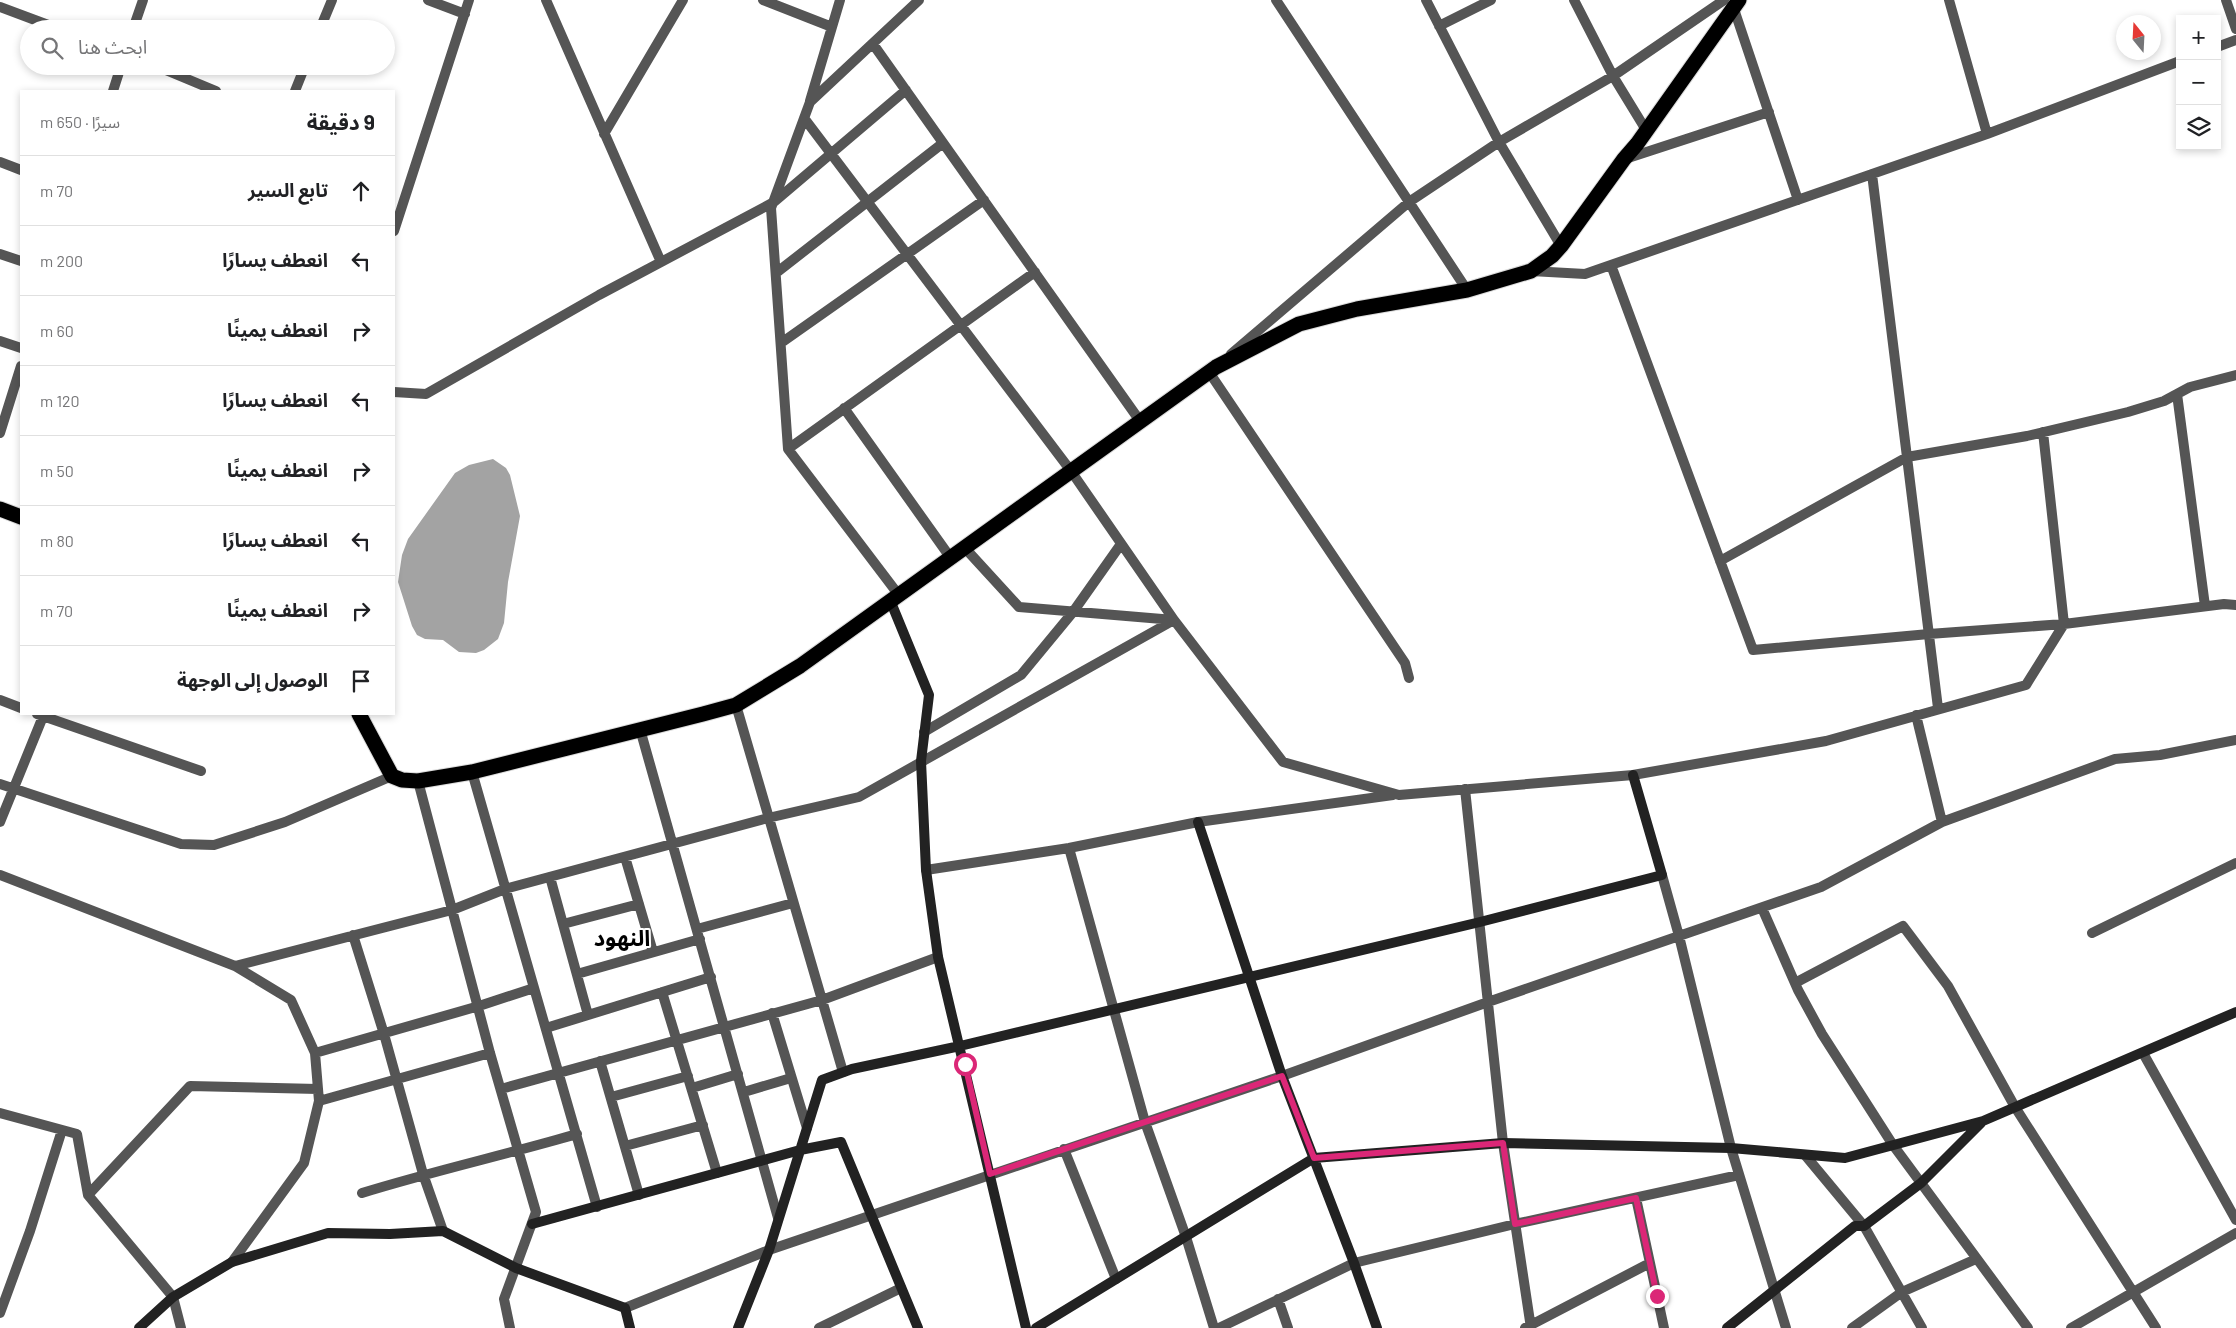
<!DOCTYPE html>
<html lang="ar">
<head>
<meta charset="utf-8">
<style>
	body { margin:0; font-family:Barlow,"Noto Sans Arabic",sans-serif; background:#f2f2f2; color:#202124; direction:rtl }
	.controls { position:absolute; right:15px; top:15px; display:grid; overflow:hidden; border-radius:0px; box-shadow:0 2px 8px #0003 }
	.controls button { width:45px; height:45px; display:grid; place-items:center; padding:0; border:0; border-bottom:1px solid #e0e0e0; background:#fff; color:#202124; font:25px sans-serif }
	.compass { position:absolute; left:2116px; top:15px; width:45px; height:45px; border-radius:50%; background:#fff; box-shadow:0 2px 8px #0003; rotate:342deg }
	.stop { position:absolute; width:15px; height:15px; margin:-11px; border:4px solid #db2777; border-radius:50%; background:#fff }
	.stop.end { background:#db2777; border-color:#fff; box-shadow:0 1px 5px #0008 }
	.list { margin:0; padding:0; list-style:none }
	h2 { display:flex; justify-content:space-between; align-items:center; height:65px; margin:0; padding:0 20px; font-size:21px }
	h2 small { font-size:16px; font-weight:400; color:#757577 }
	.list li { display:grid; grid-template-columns:32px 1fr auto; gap:15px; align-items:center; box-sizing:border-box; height:70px; padding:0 20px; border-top:1px solid #e0e0e0 }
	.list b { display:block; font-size:19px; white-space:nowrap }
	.list em { font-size:16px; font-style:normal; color:#757577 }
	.icon { flex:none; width:28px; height:28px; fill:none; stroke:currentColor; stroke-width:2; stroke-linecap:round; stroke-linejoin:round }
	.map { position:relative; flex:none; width:2236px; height:1328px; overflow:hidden; direction:ltr }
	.search { position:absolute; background:#fff; box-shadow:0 2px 8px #0003; left:20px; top:20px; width:375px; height:55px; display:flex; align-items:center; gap:12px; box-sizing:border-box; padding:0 18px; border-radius:28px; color:#757577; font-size:19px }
	.panel { position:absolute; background:#fff; box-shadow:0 2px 8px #0003; left:20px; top:90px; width:375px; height:625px; border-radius:0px; direction:rtl }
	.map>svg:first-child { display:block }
</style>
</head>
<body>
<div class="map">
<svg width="2236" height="1328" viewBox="0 0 2236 1328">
	<rect width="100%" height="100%" fill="#fff"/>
	<path fill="#a3a3a3" d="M493 459 506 468 510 475 520 516 508 582 504 623 498 639 484 650 476 653 459 652 443 640 425 639 417 635 412 626 398 582 402 555 408 539 455 473 469 465Z"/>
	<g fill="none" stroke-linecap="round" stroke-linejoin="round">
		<defs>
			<path id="highway" d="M0 509 21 517
				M359 714 392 776 402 780 418 781 472 772 703 714 736 705 800 666 1216 367 1299 324 1357 309 1467 290 1531 271 1552 256 1561 246 1624 159 1637 144 1739 0"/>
		</defs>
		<use href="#highway" stroke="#dbdbdb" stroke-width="17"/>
		<path stroke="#555" stroke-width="10" d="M428 0 465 14
			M546 0 661 262
			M763 0 832 27
			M1276 0 1467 290
			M1426 0 1499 142 1561 246
			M1574 0 1613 76 1646 130
			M1949 0 1987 134
			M2226 0 2236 29
			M0 7 59 29
			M1734 9 1798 200
			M1439 26 1491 0
			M133 29 143 0
			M320 29 332 0
			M873 44 1140 421
			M2217 47 2236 40
			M156 66 216 91
			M113 91 121 66
			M295 91 305 66
			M810 101 840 0
			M604 134 683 0
			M1625 159 1769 112
			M0 162 21 170
			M1872 174 1938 708
			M394 231 469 0
			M0 254 21 261
			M1611 265 1753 650 1929 634 2064 624 2043 432
			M1531 271 1585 274 1987 134 2180 61
			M776 273 943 143
			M0 341 21 348
			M781 343 984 200
			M1231 354 1409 202 1499 142 1613 76 1724 0
			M1209 372 1405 663 1409 678
			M394 392 426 394 599 295 774 202 906 90
			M2177 394 2205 606
			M844 408 950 557
			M0 433 21 366
			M788 449 1035 272
			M964 547 1019 607 1174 620 1283 762 1399 795 1633 775 1826 741 2026 685 2064 624 2224 604 2236 605
			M1720 561 1907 457 2027 436 2128 412 2164 401 2190 387 2236 375
			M898 594 788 449 771 208 810 102 919 0
			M0 700 21 708
			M736 705 843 1072
			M37 714 201 771
			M1916 715 1942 822
			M640 729 778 1218
			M924 732 1021 675 1073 612 1121 544
			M472 772 597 1207
			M418 781 490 1053 536 1212 504 1299 510 1328
			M0 784 181 844 214 845 285 822 392 776
			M1465 789 1503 1143 1531 1328
			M0 822 44 714
			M1069 848 1145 1122 1186 1237 1214 1328
			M625 857 653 952
			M926 870 1069 848 1198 822 1393 795
			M0 875 235 966 291 1000 315 1053 319 1101 304 1163 232 1262
			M1662 875 1679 936 1731 1148 1786 1328
			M550 877 588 1015
			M1762 908 1798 990 1822 1034 1893 1145 2028 1328
			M563 924 639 904
			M697 929 793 903
			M2092 933 2236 863
			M353 935 384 1034 423 1174 443 1231
			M235 966 452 910 505 889 768 818 859 797 1174 620 1071 471 804 118
			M577 974 700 939
			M1795 983 1903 926 1948 986 2015 1107 2156 1328
			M662 992 717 1173
			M772 1013 807 1128
			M546 1028 711 977
			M315 1053 479 1006 534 988
			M2143 1053 2236 1220
			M600 1061 639 1195
			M692 1088 738 1074
			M501 1089 822 1000 938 957
			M744 1092 791 1078
			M611 1097 688 1076
			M319 1101 490 1053
			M0 1113 77 1134 88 1195 173 1297 181 1328
			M625 1146 703 1125
			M1064 1149 1116 1279
			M1805 1155 1864 1226 1922 1328
			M362 1193C433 1171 505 1155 577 1134
			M88 1195 190 1086 318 1089
			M1636 1198 1664 1328
			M1278 1299 1288 1328
			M625 1308 769 1250 1282 1076 1488 1002 1821 887 1942 822 2115 759 2160 755 2236 740
			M0 1313 30 1231 62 1130
			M819 1328 901 1288
			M1219 1328 1354 1263 1515 1224 1739 1175
			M1525 1328 1650 1263
			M1852 1328 1902 1292 1976 1259
			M2071 1328 2236 1233"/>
		<path stroke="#222" stroke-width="10" d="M890 600 929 695 921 761 926 870 938 957 1026 1328
			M1198 822 1282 1076 1354 1263 1377 1328
			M532 1224 800 1150 841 1142 918 1328
			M139 1328 173 1297 232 1262 328 1233 390 1234 443 1231 516 1268 625 1308 630 1328
			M738 1328 769 1250 822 1080 852 1069 960 1046 1480 922 1662 875 1633 775
			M1036 1328 1314 1158 1503 1143 1731 1148 1845 1158 1983 1121 2236 1012
			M1727 1328 1855 1226H1864L1921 1183 1981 1123"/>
		<use href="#highway" stroke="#000" stroke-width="15"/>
	</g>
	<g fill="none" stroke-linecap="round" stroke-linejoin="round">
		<path stroke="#db2777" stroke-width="6" d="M965 1064 990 1174 1282 1076 1314 1158 1503 1143 1515 1224 1636 1198 1657 1296"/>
	</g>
	<g text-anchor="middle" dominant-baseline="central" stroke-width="4" stroke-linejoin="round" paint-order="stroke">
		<g font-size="22" font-weight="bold" fill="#000" stroke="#fff">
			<text x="622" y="937">النهود</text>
		</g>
	</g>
</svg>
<div class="controls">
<button>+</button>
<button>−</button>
<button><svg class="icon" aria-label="layers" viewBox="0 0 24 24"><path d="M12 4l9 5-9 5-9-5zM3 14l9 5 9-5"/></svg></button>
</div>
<svg class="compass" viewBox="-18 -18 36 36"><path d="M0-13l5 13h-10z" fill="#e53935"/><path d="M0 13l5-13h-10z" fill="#757577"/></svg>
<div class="stop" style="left:965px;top:1064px"></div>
<div class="stop end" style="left:1657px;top:1296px"></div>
<div class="search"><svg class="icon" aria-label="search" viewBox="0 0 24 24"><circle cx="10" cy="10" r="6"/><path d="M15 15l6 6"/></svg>ابحث هنا</div>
<section class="panel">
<h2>9 دقيقة<small>سيرًا · 650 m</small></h2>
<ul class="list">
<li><svg class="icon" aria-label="ahead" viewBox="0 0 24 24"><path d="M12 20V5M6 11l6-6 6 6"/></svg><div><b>تابع السير</b></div><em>70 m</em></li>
<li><svg class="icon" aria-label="left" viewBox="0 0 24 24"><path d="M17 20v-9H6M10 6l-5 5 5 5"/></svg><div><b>انعطف يسارًا</b></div><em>200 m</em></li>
<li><svg class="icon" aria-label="right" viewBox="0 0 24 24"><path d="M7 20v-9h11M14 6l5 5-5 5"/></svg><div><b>انعطف يمينًا</b></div><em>60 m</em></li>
<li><svg class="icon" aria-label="left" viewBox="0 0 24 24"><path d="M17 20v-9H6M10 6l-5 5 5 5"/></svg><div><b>انعطف يسارًا</b></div><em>120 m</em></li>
<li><svg class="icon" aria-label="right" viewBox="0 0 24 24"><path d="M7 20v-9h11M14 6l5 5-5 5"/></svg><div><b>انعطف يمينًا</b></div><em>50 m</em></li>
<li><svg class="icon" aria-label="left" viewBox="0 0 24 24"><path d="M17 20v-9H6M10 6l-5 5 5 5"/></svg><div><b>انعطف يسارًا</b></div><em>80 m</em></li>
<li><svg class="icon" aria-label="right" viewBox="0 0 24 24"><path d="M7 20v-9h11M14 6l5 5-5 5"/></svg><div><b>انعطف يمينًا</b></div><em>70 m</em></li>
<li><svg class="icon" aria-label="arrive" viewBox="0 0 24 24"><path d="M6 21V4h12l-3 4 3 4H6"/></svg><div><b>الوصول إلى الوجهة</b></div></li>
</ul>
</section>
</div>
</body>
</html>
